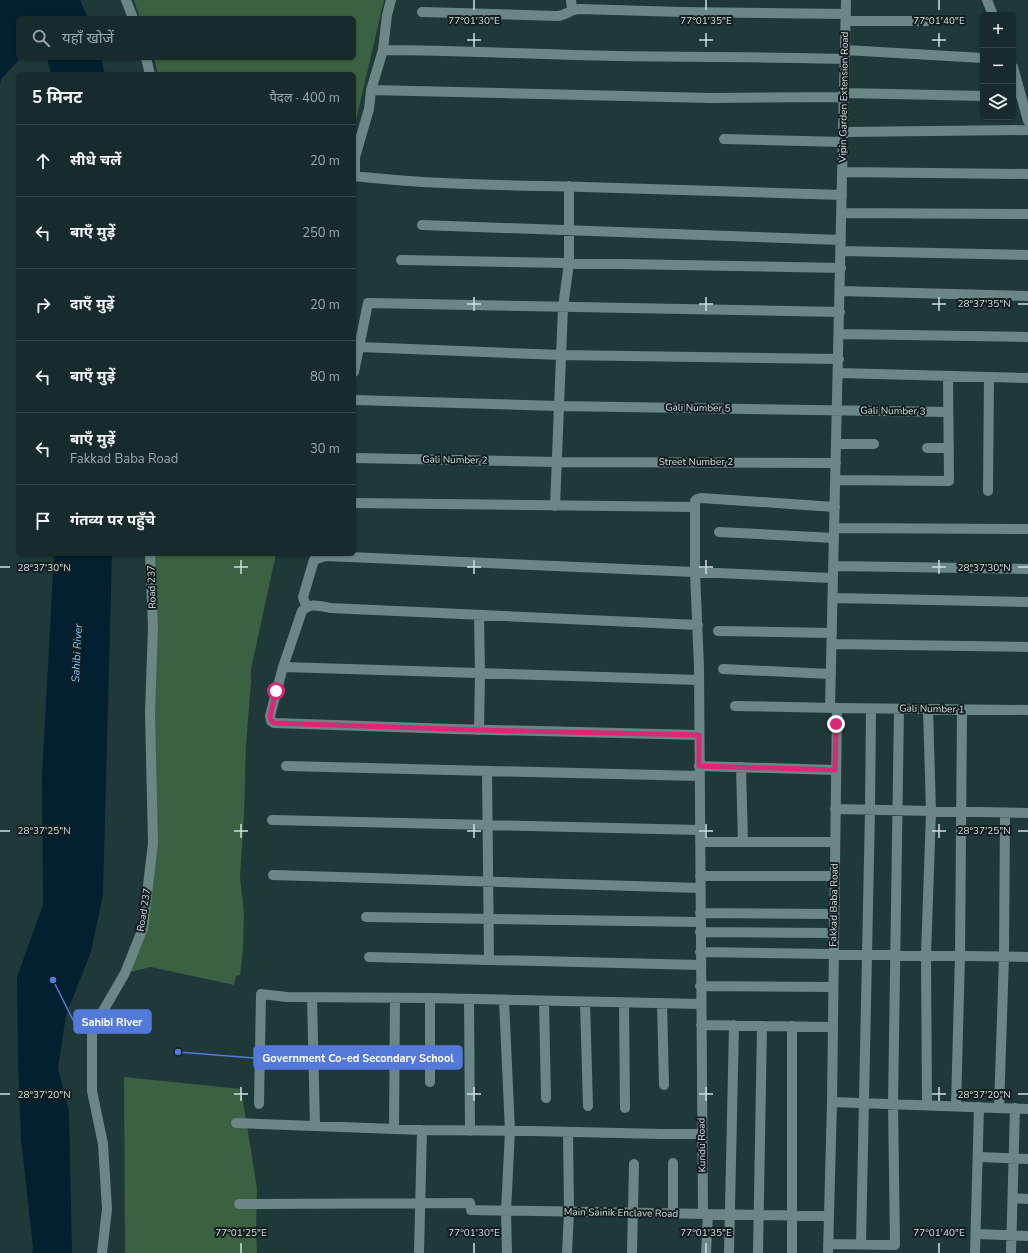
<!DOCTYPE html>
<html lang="hi">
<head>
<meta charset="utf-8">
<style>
	body { margin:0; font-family:"Nunito Sans","Noto Sans Devanagari",sans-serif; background:#243737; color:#f1f3f6 }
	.controls { position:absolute; right:12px; top:12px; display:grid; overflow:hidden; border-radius:6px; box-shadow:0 1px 3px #0004 }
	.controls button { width:36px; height:36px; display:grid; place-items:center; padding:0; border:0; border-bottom:1px solid #364747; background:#172b2b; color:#f1f3f6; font:20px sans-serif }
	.stop { position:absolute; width:12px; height:12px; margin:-9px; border:3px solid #db2777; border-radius:50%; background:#fff }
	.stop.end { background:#db2777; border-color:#fff; box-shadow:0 1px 4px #0008 }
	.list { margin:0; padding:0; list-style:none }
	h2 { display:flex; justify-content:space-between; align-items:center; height:52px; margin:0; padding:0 16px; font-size:17px }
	h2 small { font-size:13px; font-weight:400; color:#9ea7a9 }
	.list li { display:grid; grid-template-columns:26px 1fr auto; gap:12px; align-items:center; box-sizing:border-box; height:72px; padding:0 16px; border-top:1px solid #364747 }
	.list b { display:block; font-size:15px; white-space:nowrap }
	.list p { margin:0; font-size:13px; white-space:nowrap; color:#9ea7a9 }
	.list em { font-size:13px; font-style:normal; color:#9ea7a9 }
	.icon { flex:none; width:22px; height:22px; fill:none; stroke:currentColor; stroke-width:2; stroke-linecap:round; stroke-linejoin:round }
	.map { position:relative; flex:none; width:1028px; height:1253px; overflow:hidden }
	.search { position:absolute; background:#172b2b; box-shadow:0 1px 3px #0004; left:16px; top:16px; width:340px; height:44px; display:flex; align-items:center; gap:10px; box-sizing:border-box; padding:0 14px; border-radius:6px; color:#9ea7a9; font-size:15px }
	.panel { position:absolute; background:#172b2b; box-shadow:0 1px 3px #0004; left:16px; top:72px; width:340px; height:484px; border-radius:6px }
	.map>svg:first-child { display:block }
</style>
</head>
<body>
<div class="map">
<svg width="1028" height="1253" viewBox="0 0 1028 1253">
	<rect width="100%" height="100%" fill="#1f3939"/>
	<path fill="#3a6142" d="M134 0H384L354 129V74H158L154 58H354V18H140Z
		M153 554H276L251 669V682L246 745 244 815 240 877 244 913 243 949 240 975 236 976 234 985 151 967 130 972 148 922Z
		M124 1077 241 1089 257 1188 256 1233 257 1253H125Z"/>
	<path fill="#032031" d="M0 0H80L88 18H18V58H21L1 79 0 85Z
		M45 58H101L105 74H51L47 58Z
		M54 554H112L103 894 91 952 66 1015 58 1068 69 1111 72 1253H32L33 1247 21 1139 18 1062 17 977 43 905 42 776Z"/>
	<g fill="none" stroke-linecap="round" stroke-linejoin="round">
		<path stroke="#6a8685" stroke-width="10" d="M126 0 133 18
			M571 0 572 10
			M987 0 993 15
			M422 12 558 16C566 15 571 9 580 9L682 12 846 14
			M846 21H927
			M383 50 387 15 391 0
			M845 50 983 58
			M146 58 150 74
			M1013 67 1028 121
			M371 90 711 98 844 97
			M844 93 983 96
			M844 132 1028 130
			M724 139 843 142
			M843 172 1028 174
			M354 176C431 185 507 185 584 187 670 189 756 192 842 195
			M355 176V157L369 109 371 90 383 50C461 50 539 55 617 56 693 57 769 57 845 59
			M842 213 1028 214
			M422 225 841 240
			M841 251 1028 255
			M401 260 841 268
			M840 291 1028 296
			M839 334 1028 337
			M360 347 561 355 839 359
			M354 372 368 303 840 312
			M838 373 1028 378
			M354 400 558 406 948 412
			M837 444H874
			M927 448H949
			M354 458 557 462 836 463
			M836 480 949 481 948 376
			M988 491 989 377
			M354 503 695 507
			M555 506 563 307 569 263V186
			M835 528 1028 529
			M719 532 834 538
			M834 566 1028 569
			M833 598 1028 602
			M306 606 303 597 314 560 325 556 832 578
			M479 615 480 674 479 730
			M698 625 331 608C320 606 310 602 302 611L283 667 699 680
			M718 631 832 633
			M832 644 1028 647
			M283 667 270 716 271 721 274 723 453 729 699 735
			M723 669 831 674
			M735 706 837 708 1028 710
			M830 708 846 0
			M286 766 699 776
			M699 766 835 770
			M741 767 743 842
			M487 771 489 960
			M835 809 1028 813
			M272 820 700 830
			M700 842H834
			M273 875 700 888
			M700 876H834
			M700 913 833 914
			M366 917 700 922
			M700 932 833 933
			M700 952 1028 957
			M369 957 700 965
			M700 986 833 987
			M312 997 315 1126
			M469 1000 470 1131
			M504 1000 510 1131 506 1211 507 1253
			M544 1001 546 1098
			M585 1002 588 1106
			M624 1003 625 1108
			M662 1003 664 1085
			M701 1025 832 1027
			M430 1082V998
			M832 1102 1028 1109
			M259 1104 261 994 287 997 430 998 701 1004
			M927 1105 926 955 931 812 928 709
			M956 1106 960 956 962 710
			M999 1108 1004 956 1005 813
			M236 1123 422 1130 532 1131 662 1134H702
			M394 1129 395 998
			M978 1157 1028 1159
			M673 1163V1213
			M1013 1198 1028 1199
			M239 1204 470 1203 471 1210 829 1216
			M703 1214 699 668 695 572V501L697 499 701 498 835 507
			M976 1234 1028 1236
			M828 1244 895 1245 893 1104 899 709
			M861 1244 870 810 871 709
			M102 1253 107 1209 103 1144 92 1091V1030L125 973 143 928 153 843 150 713 153 627 150 554
			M419 1253 422 1130
			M567 1253 569 1212 568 1132
			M632 1253 634 1164
			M706 1253 708 1214
			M729 1253 734 1025
			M758 1253 762 1026
			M792 1253V1026
			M828 1253 832 1102 837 708
			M975 1253 979 1107
			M1011 1253 1015 1108"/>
	</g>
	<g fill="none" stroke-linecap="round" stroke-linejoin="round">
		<path stroke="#db2777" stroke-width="5" d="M276 691 270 716 271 720 274 723 479 730 699 735V766L835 770 836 724"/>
	</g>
	<path fill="none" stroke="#d0dfde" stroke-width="1.5" d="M474 0V10M706 0V10M939 0V10M474 33V47M706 33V47M939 33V47M467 40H481M699 40H713M932 40H946M474 297V311M706 297V311M939 297V311M467 304H481M699 304H713M932 304H946M1018 304H1028M241 560V574M474 560V574M706 560V574M939 560V574M0 567H10M234 567H248M467 567H481M699 567H713M932 567H946M1018 567H1028M241 824V838M474 824V838M706 824V838M939 824V838M0 831H10M234 831H248M467 831H481M699 831H713M932 831H946M1018 831H1028M241 1087V1101M474 1087V1101M706 1087V1101M939 1087V1101M0 1094H10M234 1094H248M467 1094H481M699 1094H713M932 1094H946M1018 1094H1028M241 1243V1253M474 1243V1253M706 1243V1253M939 1243V1253"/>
	<g text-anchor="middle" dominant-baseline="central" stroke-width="4" stroke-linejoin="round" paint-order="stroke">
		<g font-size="10" fill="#d0dfde" stroke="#131e1e">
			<text transform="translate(844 97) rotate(-89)">Vipin Garden Extension Road</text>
			<text transform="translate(698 408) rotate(1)">Gali Number 5</text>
			<text transform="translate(893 411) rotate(1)">Gali Number 3</text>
			<text transform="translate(455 460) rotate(1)">Gali Number 2</text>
			<text x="696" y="462">Street Number 2</text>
			<text transform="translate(152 587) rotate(-92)">Road 237</text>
			<text transform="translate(932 709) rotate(1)">Gali Number 1</text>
			<text transform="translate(834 905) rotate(-89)">Fakkad Baba Road</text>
			<text transform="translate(144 910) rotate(-81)">Road 237</text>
			<text transform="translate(702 1145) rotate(-91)">Kundu Road</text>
			<text transform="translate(621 1213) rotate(1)">Main Sainik Enclave Road</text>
		</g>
		<g font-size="11" font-style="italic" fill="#77c9fe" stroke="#131e1e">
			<text transform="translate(77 653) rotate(-87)">Sahibi River</text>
		</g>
	</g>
	<g font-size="10" text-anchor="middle" fill="#d0dfde" stroke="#131e1e" stroke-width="4" stroke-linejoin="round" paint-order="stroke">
		<text x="474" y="24">77°01'30"E</text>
		<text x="706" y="24">77°01'35"E</text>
		<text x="939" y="24">77°01'40"E</text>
		<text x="984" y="307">28°37'35"N</text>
		<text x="44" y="571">28°37'30"N</text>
		<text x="984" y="571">28°37'30"N</text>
		<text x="44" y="834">28°37'25"N</text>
		<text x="984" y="834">28°37'25"N</text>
		<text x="44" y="1098">28°37'20"N</text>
		<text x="984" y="1098">28°37'20"N</text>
		<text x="241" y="1236">77°01'25"E</text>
		<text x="474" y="1236">77°01'30"E</text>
		<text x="706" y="1236">77°01'35"E</text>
		<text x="939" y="1236">77°01'40"E</text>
	</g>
	<path fill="none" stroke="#537ada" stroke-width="1.5" d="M53 980L74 1022M178 1052L254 1058"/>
	<g fill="#537ada" stroke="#131e1e" stroke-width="1.5">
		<circle cx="53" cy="980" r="4"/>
		<circle cx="178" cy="1052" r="4"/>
	</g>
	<g fill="#537ada" stroke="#537ada" stroke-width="1.5">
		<rect x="74" y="1010" width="77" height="23" rx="4"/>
		<rect x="254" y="1046" width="208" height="23" rx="4"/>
	</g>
	<g font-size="11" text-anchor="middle" font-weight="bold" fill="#fff">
		<text x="112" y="1026">Sahibi River</text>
		<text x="358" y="1062">Government Co-ed Secondary School</text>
	</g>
</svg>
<div class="controls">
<button>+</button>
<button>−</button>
<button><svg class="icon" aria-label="layers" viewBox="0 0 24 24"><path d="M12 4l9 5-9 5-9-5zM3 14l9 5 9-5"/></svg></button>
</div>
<div class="stop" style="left:276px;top:691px"></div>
<div class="stop end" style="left:836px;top:724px"></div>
<div class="search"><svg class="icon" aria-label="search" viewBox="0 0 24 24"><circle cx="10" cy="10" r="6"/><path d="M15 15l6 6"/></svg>यहाँ खोजें</div>
<section class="panel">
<h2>5 मिनट<small>पैदल · 400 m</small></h2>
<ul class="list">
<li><svg class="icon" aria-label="ahead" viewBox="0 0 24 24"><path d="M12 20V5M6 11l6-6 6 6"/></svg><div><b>सीधे चलें</b></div><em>20 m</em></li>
<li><svg class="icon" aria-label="left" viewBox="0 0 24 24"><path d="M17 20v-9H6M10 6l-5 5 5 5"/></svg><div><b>बाएँ मुड़ें</b></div><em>250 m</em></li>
<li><svg class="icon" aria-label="right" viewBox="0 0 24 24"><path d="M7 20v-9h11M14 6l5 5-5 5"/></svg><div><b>दाएँ मुड़ें</b></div><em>20 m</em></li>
<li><svg class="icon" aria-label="left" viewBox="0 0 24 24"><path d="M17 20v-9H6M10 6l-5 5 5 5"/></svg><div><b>बाएँ मुड़ें</b></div><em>80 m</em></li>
<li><svg class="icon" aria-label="left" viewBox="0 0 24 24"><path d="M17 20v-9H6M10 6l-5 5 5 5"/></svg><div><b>बाएँ मुड़ें</b><p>Fakkad Baba Road</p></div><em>30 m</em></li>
<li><svg class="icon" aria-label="arrive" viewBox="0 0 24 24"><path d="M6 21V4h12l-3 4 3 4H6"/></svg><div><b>गंतव्य पर पहुँचे</b></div></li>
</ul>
</section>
</div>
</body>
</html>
